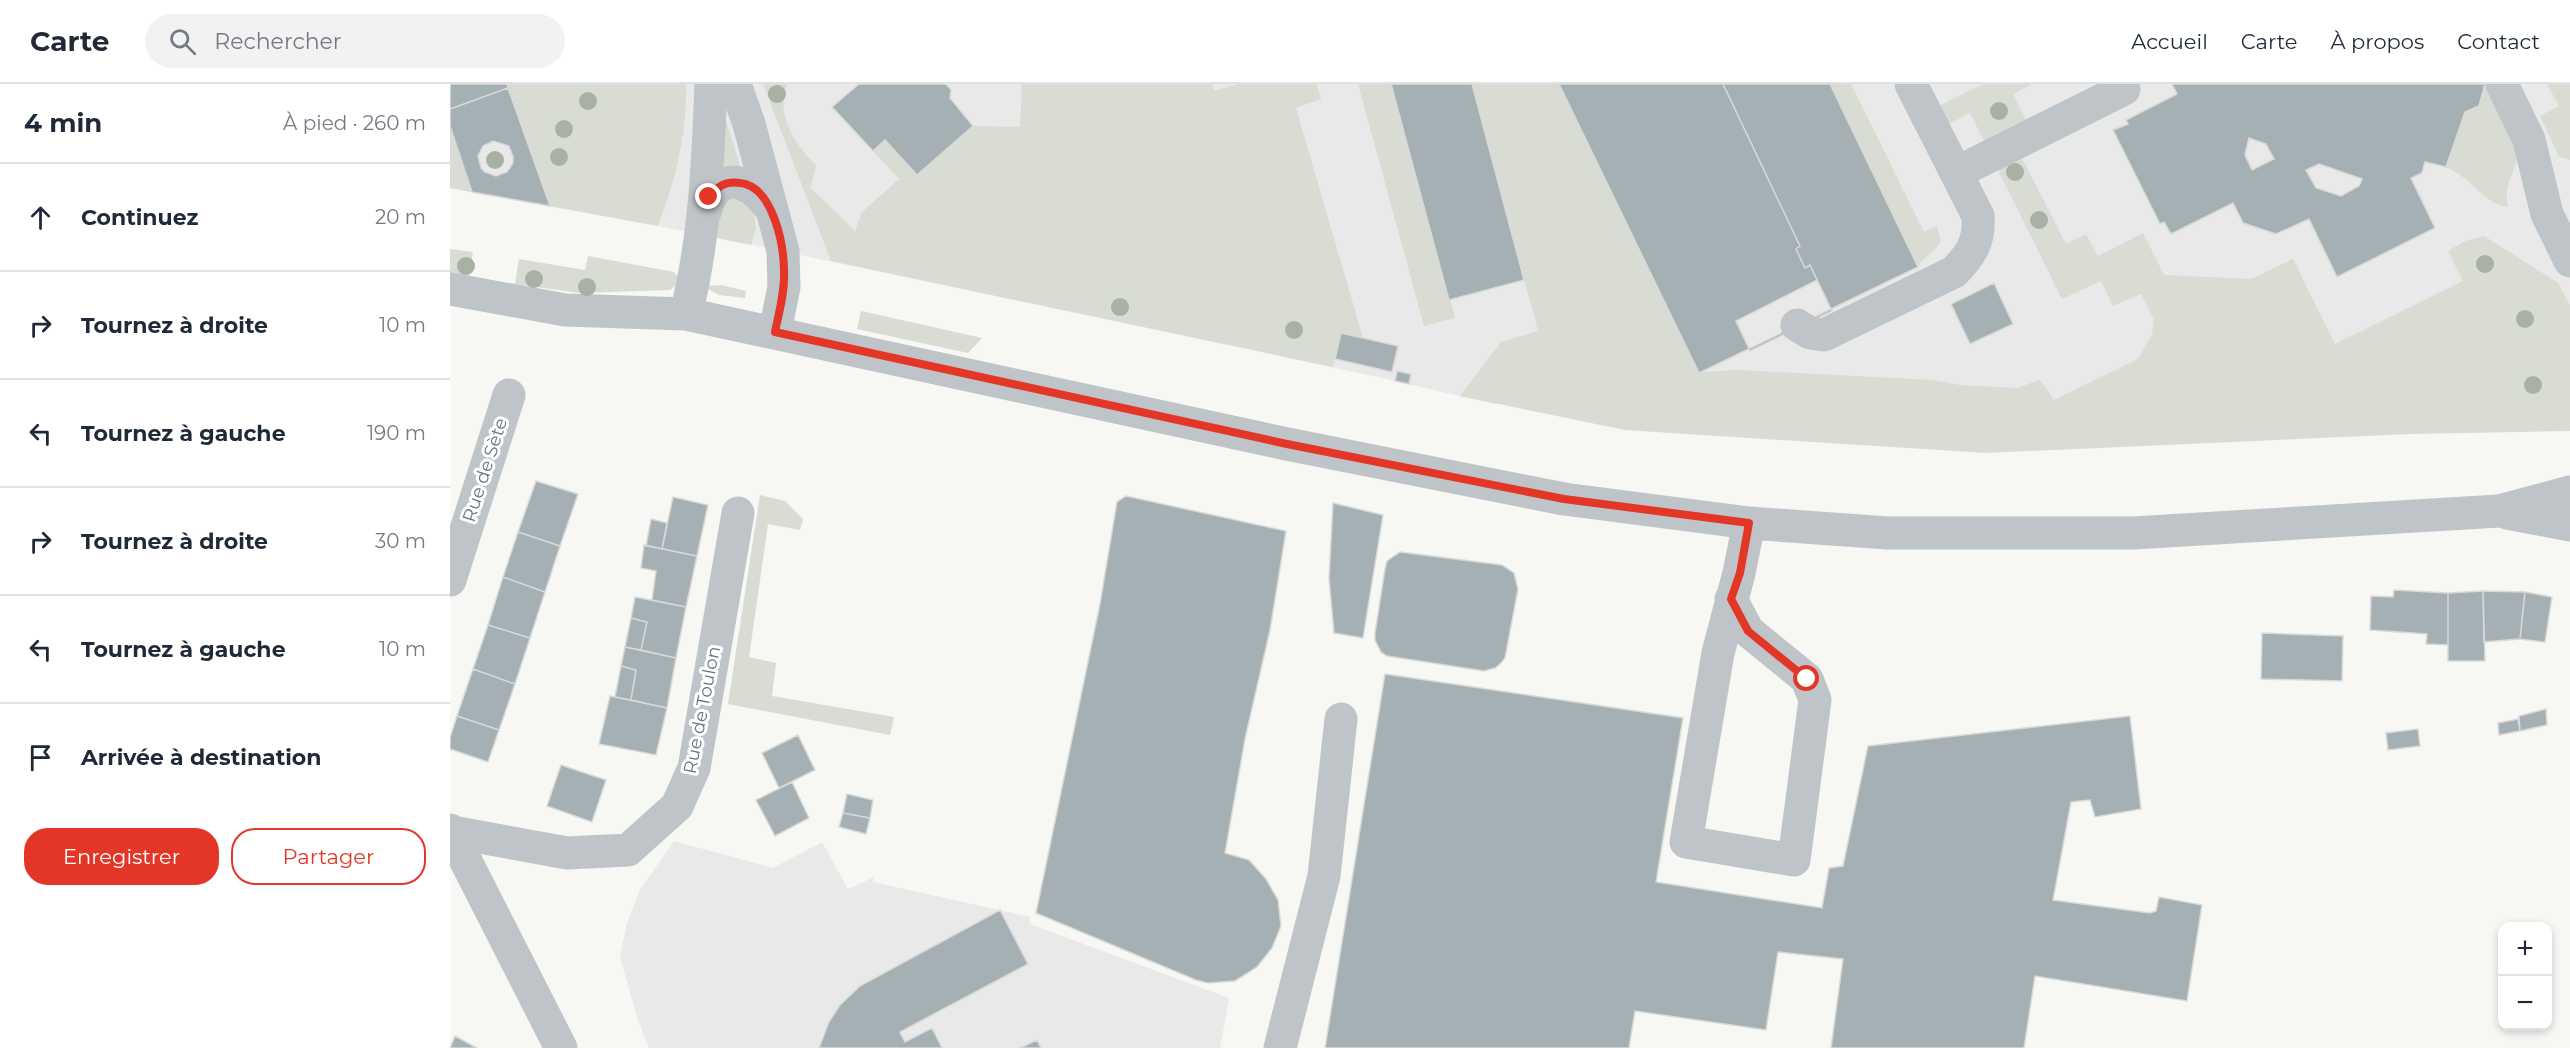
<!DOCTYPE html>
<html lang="fr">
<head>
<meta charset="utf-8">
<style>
	body { margin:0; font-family:Montserrat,sans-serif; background:#f2f2f3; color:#1f2937 }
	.controls { position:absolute; right:18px; bottom:18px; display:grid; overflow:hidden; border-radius:12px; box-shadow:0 3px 9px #0003 }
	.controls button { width:54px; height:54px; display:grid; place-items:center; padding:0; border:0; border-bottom:2px solid #e0e1e3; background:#fff; color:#1f2937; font:30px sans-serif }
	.stop { position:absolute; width:18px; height:18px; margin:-14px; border:4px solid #e43627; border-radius:50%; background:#fff }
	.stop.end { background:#e43627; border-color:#fff; box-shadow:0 2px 6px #0008 }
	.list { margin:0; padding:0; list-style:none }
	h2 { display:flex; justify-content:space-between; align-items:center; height:78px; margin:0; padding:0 24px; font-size:26px }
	h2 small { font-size:20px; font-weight:400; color:#747a83 }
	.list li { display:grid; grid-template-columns:39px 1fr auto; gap:18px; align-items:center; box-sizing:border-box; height:108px; padding:0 24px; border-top:2px solid #e0e1e3 }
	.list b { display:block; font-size:22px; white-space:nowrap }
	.list em { font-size:20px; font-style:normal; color:#747a83 }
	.actions { display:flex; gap:12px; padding:18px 24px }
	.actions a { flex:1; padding:14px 0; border:2px solid #e43627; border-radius:24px; text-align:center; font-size:21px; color:#e43627 }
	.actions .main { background:#e43627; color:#fff }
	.icon { flex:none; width:33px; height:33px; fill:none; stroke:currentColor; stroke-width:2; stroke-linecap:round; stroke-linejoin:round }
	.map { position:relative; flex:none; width:2120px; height:964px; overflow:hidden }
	header { display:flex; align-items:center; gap:36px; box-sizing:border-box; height:84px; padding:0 30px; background:#fff; border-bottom:2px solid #e0e1e3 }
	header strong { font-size:28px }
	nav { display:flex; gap:33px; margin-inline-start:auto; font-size:21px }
	.search { width:420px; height:54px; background:#f2f2f3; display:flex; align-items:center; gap:15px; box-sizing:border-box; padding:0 21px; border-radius:33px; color:#747a83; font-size:22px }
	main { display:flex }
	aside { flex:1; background:#fff }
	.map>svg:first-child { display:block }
</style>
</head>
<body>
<header>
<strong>Carte</strong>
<div class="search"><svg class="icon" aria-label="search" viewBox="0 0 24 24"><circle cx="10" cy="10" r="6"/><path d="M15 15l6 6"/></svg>Rechercher</div>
<nav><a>Accueil</a><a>Carte</a><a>À propos</a><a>Contact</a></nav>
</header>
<main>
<aside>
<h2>4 min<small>À pied · 260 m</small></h2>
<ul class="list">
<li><svg class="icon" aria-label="ahead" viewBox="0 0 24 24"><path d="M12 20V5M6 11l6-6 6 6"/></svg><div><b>Continuez</b></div><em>20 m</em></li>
<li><svg class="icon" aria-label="right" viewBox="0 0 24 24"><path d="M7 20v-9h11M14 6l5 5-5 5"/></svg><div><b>Tournez à droite</b></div><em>10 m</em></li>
<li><svg class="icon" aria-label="left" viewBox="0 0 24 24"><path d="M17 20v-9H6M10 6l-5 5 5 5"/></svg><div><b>Tournez à gauche</b></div><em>190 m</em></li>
<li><svg class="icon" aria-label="right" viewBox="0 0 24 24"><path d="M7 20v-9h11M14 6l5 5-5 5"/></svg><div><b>Tournez à droite</b></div><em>30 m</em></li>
<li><svg class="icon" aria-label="left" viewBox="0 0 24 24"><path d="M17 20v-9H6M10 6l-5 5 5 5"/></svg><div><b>Tournez à gauche</b></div><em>10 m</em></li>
<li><svg class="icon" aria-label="arrive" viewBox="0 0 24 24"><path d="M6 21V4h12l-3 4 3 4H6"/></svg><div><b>Arrivée à destination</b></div></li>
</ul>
<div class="actions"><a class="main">Enregistrer</a><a>Partager</a></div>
</aside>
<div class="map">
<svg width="2120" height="964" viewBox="0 0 2120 964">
	<rect width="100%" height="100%" fill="#f7f7f4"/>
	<path fill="#e8e9e8" d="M0 0H2120V323L1044 320 928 293 251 150 0 104Z
		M224 757 323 784 372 758 398 805 424 793 423 798 580 833V840L779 914 770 964H199L187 933 170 873 177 839 190 806Z"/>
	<path fill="#d8dcd3" d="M57 0H236C237 50 226 94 208 142L100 122Z
		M313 0H338C324 30 345 60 366 81L361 104 405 147 412 128 449 95 423 67 435 56 467 91 523 42 570 43 572 0H762L764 7 789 0H867L871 15 846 24 913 254 891 250 883 283 381 177Z
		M908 0H941L1005 234 974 242Z
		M1022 0H1109L1249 288 1288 286 1483 296 1510 301 1567 304 1590 296 1604 316 1688 275 1702 250 1704 235 1691 210 1663 222 1651 197 1612 215 1546 82 1570 70 1616 160 1636 150 1648 172 1693 149 1714 191 1801 195 1843 175 1885 260 2013 197 1998 167 2015 157 2034 152 2108 199 2120 221V347L1961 350 1536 369 1175 346 1010 312 1051 258 1088 247Z
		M1380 0H1401L1474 148 1487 142 1491 157C1485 168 1474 172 1468 183Z
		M1533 0H1582L1563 10 1576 36 1534 57 1520 29 1497 41 1487 23Z
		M2036 0C2044 17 2069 56 2067 73 2064 93 2053 98 2058 123 2034 120 2020 92 1996 83L2015 28 2029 21Z
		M2097 0H2120V76L2109 73 2090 32 2109 22Z
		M274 30 292 88 269 79Z
		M0 42 22 108 0 104Z
		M285 112 303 123 306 145 301 161 262 153 265 123Z
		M0 165 23 168 19 193 65 200 69 175 135 186 138 172 224 188 232 197 220 206 129 209 0 191Z
		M271 201 296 207 295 214 269 211 258 205 257 202Z
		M411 227 532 254 518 269 407 245Z
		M310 411 335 417 353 435 350 446 318 440 299 573 326 579 322 612 444 633 440 651 278 620Z"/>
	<path fill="#a5b0b4" stroke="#d9d9d7" stroke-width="1.5" fill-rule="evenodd" d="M0 0H57L58 4 0 25Z
		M409 0H496L501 6 500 14 523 42 467 91 435 56 423 67 382 23Z
		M941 0H1022L1074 196 999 216Z
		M1109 0H1273L1350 162 1346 165 1355 184 1360 181 1381 225 1249 289Z
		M1273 0H1380L1468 183 1381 225 1360 181 1355 184 1346 165 1350 162Z
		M1722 0H2035L2029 22 2015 28 1996 83 1975 78 1972 89 1961 94 1985 144 1887 193 1859 135 1826 150 1793 139 1783 119 1721 150 1714 138 1710 140 1663 46 1678 40 1676 36 1727 10ZM1799 54 1816 60 1824 75 1802 86 1795 71ZM1869 80 1912 95 1909 102 1891 112 1866 104 1856 86Z
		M58 4 100 122 22 108 0 42V25ZM43 57 59 62 63 73V79L57 88 46 92 35 88 31 84 28 72 33 62Z
		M1367 196 1382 227 1300 267 1286 237Z
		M1544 199 1563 240 1520 260 1501 220Z
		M891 249 948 262 942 288 885 275Z
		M947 287 961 290 959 300 945 297Z
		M86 397 128 410 110 462 68 448Z
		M676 412 836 447 820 546 795 655 775 769 799 776 816 795 828 816 831 842 822 864 807 883 785 897 758 899 746 896 586 829 650 520 667 418Z
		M223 413 258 421 247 472 212 465Z
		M883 419 933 431 913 554 884 549 879 495Z
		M201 435 217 439 212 465 196 462Z
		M68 448 110 462 95 508 53 493Z
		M194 461 247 472 236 523 202 516 206 487 191 484Z
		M950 468 1052 481 1064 489 1068 505 1055 574 1051 579 1045 584 1034 587 937 572 931 568 925 556V549L935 485 937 477Z
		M53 493 95 508 80 554 38 541Z
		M1944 506 1998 509V561L1976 560 1977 550 1920 546 1921 512 1943 513Z
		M2033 507 2075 508 2070 555 2034 558Z
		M2033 507 2035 577H1998V509Z
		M2075 508 2102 513 2095 558 2070 555Z
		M185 513 236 523 226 574 191 566 197 538 181 534Z
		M181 534 197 538 191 566 175 563Z
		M38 541 80 554 65 600 23 585Z
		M1812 549 1893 552 1892 597 1811 595Z
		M175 563 226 574 217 624 181 616 186 586 171 582Z
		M171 582 186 586 181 616 165 613Z
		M23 585 65 600 49 646 7 632Z
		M935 590 1233 634 1206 798 1372 824 1379 784 1393 782 1418 662 1680 632 1691 725 1645 733 1640 716 1621 718 1603 816 1700 829 1706 827 1709 813 1752 821 1737 917 1585 892 1574 964H1381L1393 875 1328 868 1316 946 1185 927 1179 964H875Z
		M160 612 217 624 206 671 149 660Z
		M2096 625 2097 641 2070 647 2069 632Z
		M7 632 49 646 38 678 0 665V654Z
		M2068 635 2070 647 2049 651 2048 639Z
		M1968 645 1970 662 1938 666 1936 649Z
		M348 651 365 686 329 704 312 669Z
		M111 681 156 696 142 738 97 722Z
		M342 698 359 734 325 752 306 716Z
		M397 710 423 716 420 734 393 729Z
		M393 729 420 734 416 750 389 743Z
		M550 826 578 880 450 948 455 958 482 944 492 964H369L379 938 390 921 410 902Z
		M5 952 27 964H0Z
		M587 956 591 964H570Z"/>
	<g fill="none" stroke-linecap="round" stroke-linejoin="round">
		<path stroke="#bec4c7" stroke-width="33" d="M285 0 299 40 333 167 334 203 325 247
			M2052 0 2079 56 2097 130 2120 177
			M1506 89 1674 5
			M255 128C267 82 302 95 322 127
			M0 205 115 226 236 230 837 360 1114 415 1299 439 1438 449H1683L2049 427 2120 408
			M236 230C255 154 258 78 261 0
			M1347 241 1360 249 1374 251 1504 188C1521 171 1530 157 1528 132L1461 0
			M2057 429 2120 441
			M0 496 59 311
			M1281 515 1298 547 1357 595 1365 616 1344 776 1236 758 1268 569 1289 489 1299 439
			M0 746 111 964
			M2 748 117 769 178 766 227 722 244 684 288 429
			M830 964 874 792 891 635"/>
	</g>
	<g fill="#a8b1a3">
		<circle cx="327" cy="10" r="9"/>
		<circle cx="138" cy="17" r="9"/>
		<circle cx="1549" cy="27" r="9"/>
		<circle cx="114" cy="45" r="9"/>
		<circle cx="109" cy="73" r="9"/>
		<circle cx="45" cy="76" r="9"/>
		<circle cx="1565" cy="88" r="9"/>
		<circle cx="1589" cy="136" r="9"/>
		<circle cx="2035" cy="180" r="9"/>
		<circle cx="16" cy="182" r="9"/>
		<circle cx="84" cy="195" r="9"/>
		<circle cx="137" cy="203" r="9"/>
		<circle cx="670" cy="223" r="9"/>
		<circle cx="2075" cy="235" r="9"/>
		<circle cx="844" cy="246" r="9"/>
		<circle cx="2083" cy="301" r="9"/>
	</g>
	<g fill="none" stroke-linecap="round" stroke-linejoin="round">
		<path stroke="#e43627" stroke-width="8" d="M259 113C268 102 275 97 290 99 323 102 334 161 334 188 335 208 329 228 325 248L837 360 1114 415 1299 439 1290 489 1281 515 1298 547 1357 595"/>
	</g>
	<g text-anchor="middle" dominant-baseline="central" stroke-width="6" stroke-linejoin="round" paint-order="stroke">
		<g font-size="18" fill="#627780" stroke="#fff">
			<text transform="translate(35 386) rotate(-72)">Rue de Sète</text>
			<text transform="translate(252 626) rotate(-79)">Rue de Toulon</text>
		</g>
	</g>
</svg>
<div class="controls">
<button>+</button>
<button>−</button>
</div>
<div class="stop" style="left:1357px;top:595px"></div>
<div class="stop end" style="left:259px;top:113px"></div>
</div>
</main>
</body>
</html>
